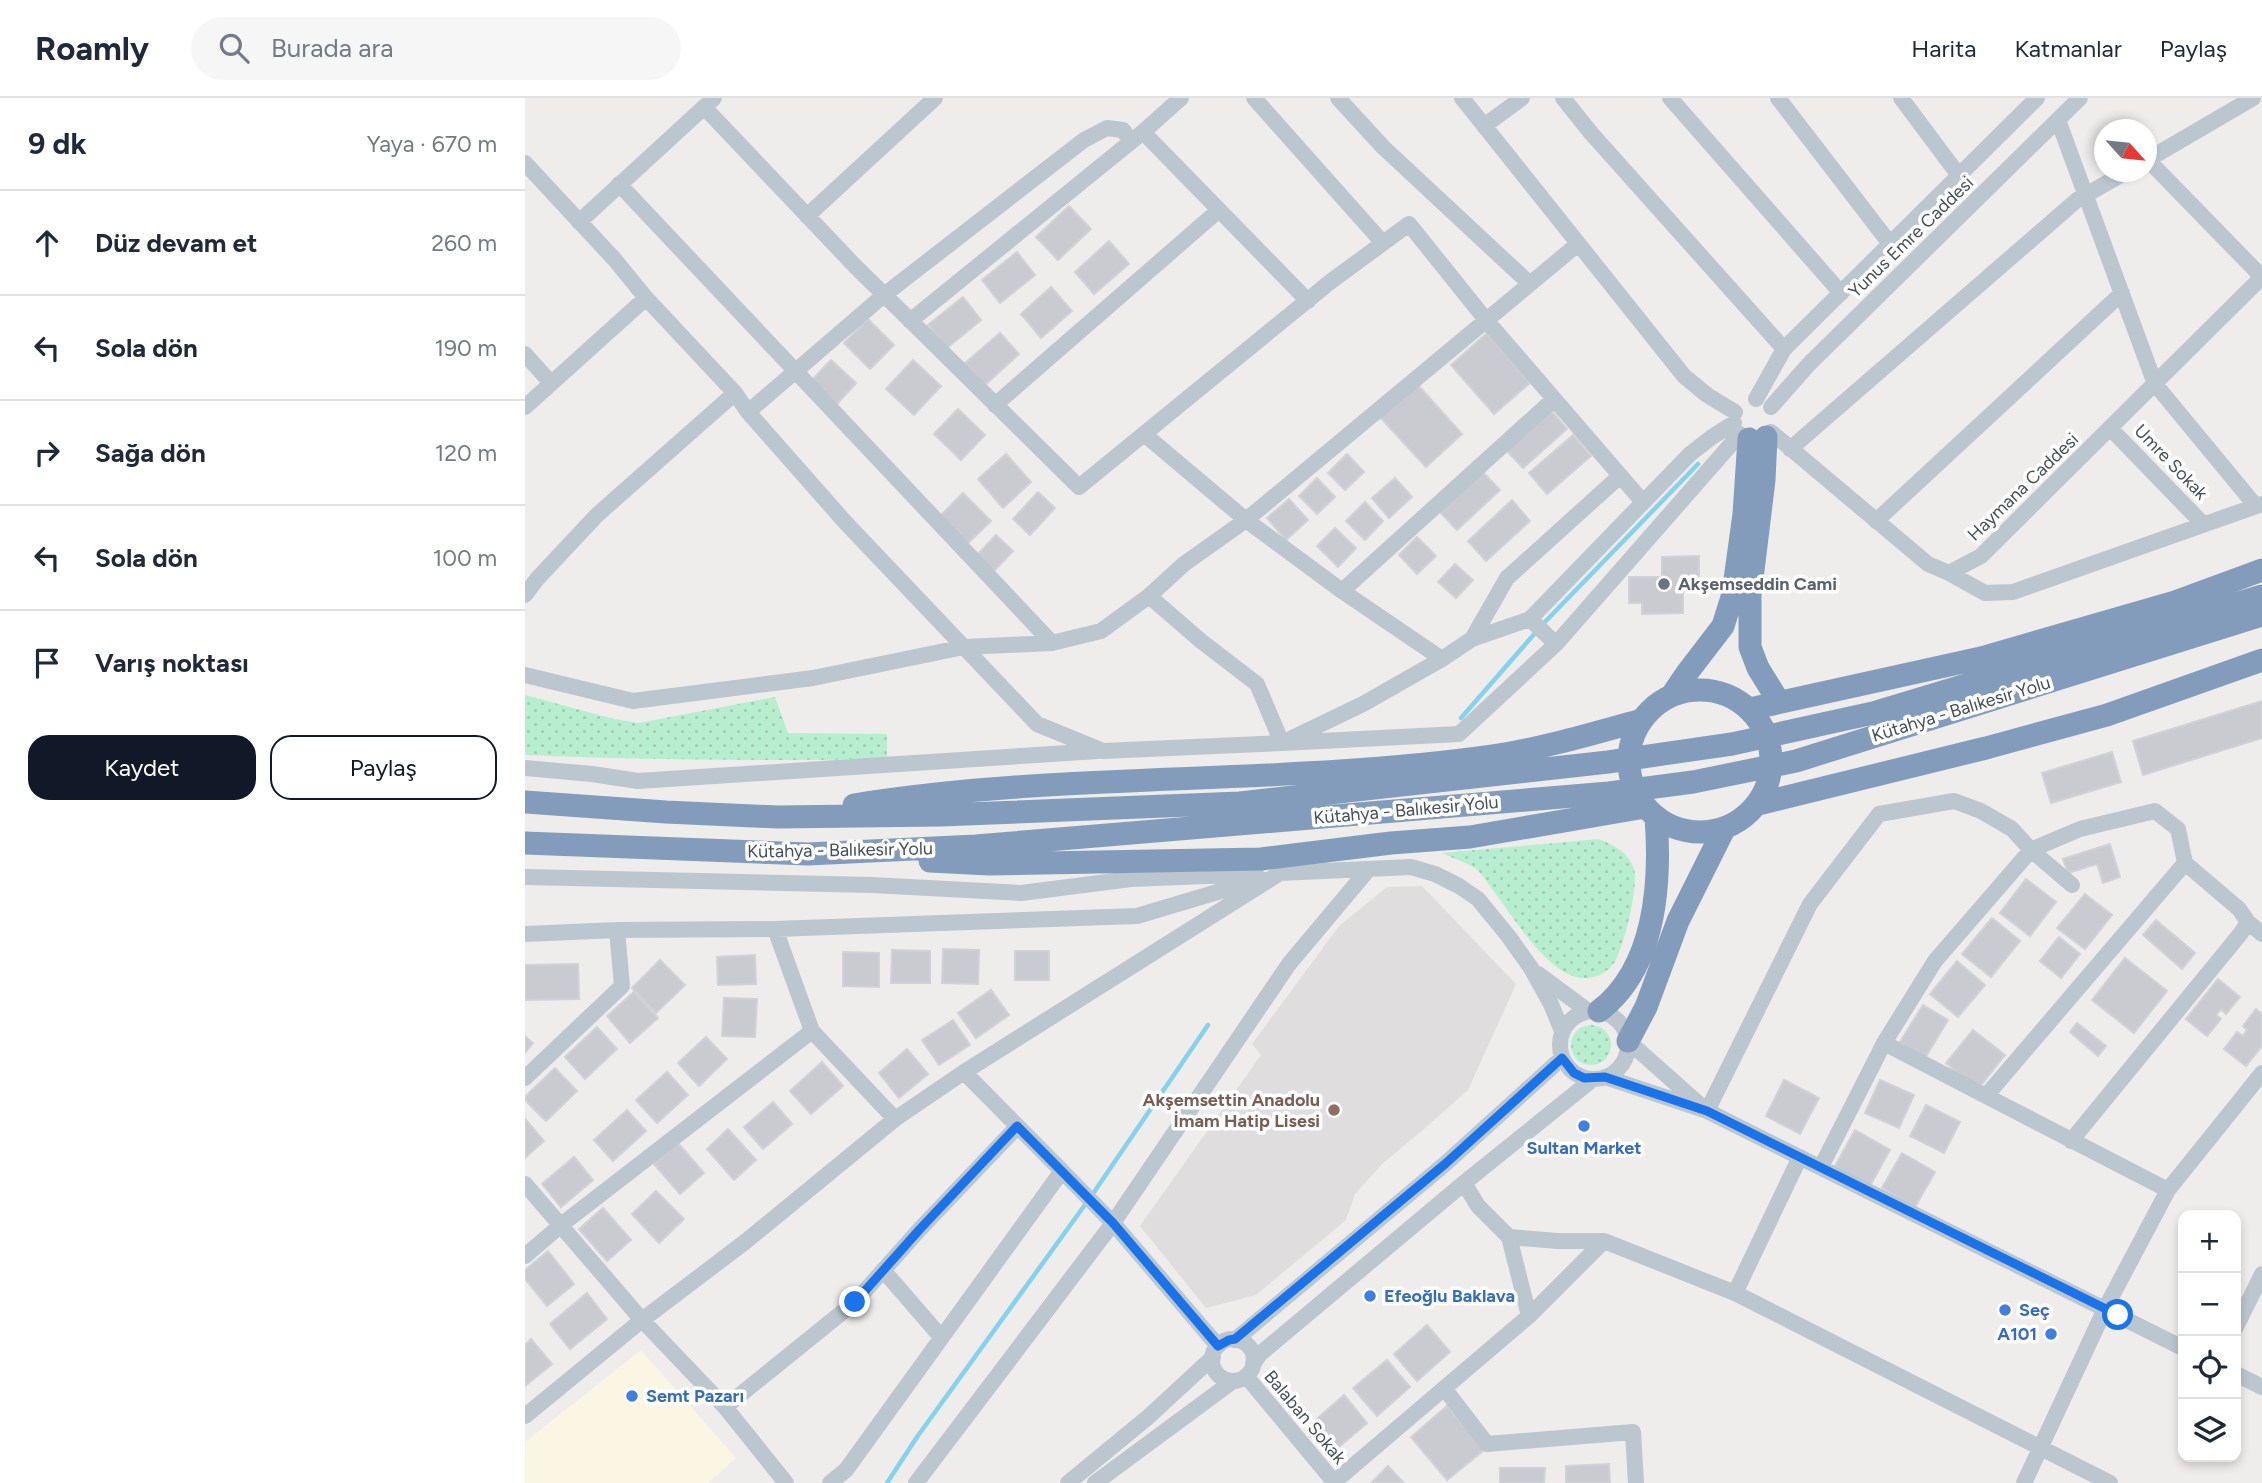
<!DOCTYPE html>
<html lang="tr">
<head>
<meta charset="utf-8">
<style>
	body { margin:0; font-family:Figtree,sans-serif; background:#f6f6f7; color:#1f2937 }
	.controls { position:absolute; right:21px; bottom:21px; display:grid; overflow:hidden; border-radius:14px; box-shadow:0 4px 10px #0003 }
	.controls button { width:63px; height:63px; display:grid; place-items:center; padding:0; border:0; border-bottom:2px solid #e0e1e3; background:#fff; color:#1f2937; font:35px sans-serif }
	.compass { position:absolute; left:1569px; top:21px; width:63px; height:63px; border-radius:50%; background:#fff; box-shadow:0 4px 10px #0003; rotate:117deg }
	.stop { position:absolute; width:21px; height:21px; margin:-16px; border:5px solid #1a73e8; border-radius:50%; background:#fff }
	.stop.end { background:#1a73e8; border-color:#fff; box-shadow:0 2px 7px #0008 }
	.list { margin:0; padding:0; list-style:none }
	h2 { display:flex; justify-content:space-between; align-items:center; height:91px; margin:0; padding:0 28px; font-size:30px }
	h2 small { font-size:23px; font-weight:400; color:#747a83 }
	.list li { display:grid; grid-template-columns:46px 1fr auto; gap:21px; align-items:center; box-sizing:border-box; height:105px; padding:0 28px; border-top:2px solid #e0e1e3 }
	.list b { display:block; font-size:26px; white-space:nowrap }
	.list em { font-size:23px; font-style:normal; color:#747a83 }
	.actions { display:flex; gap:14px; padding:21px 28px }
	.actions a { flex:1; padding:16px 0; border:2px solid #111827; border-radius:21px; text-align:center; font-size:24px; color:#111827 }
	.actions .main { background:#111827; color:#fff }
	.icon { flex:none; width:38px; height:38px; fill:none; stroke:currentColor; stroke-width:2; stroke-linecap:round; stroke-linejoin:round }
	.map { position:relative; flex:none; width:1737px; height:1385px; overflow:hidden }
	header { display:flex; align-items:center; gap:42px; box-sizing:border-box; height:98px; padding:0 35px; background:#fff; border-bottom:2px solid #e0e1e3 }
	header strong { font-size:33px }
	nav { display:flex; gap:38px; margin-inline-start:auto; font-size:24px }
	.search { width:490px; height:63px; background:#f6f6f7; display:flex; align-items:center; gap:18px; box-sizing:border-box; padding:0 24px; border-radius:38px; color:#747a83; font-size:26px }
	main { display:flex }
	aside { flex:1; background:#fff }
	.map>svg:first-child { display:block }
</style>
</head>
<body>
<header>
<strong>Roamly</strong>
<div class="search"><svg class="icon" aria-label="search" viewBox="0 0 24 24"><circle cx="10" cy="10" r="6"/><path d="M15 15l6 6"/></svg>Burada ara</div>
<nav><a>Harita</a><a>Katmanlar</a><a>Paylaş</a></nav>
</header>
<main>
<aside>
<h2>9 dk<small>Yaya · 670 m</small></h2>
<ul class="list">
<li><svg class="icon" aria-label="ahead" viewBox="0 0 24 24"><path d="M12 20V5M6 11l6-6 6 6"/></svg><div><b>Düz devam et</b></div><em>260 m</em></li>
<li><svg class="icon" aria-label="left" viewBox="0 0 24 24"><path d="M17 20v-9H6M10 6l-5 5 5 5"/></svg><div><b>Sola dön</b></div><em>190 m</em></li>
<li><svg class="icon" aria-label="right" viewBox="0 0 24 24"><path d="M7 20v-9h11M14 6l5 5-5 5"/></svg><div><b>Sağa dön</b></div><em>120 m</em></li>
<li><svg class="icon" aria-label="left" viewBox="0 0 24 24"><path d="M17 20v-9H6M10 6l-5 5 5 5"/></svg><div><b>Sola dön</b></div><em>100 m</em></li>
<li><svg class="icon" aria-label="arrive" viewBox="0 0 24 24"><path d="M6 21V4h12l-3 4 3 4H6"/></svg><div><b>Varış noktası</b></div></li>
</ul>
<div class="actions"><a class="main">Kaydet</a><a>Paylaş</a></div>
</aside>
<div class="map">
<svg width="1737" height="1385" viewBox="0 0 1737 1385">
	<defs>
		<pattern id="green-dots" width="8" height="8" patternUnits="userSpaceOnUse" patternTransform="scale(1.75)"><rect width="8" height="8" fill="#b8eed0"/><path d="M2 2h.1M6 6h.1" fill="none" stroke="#9fceb5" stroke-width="1.8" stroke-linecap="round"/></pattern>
	</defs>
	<rect width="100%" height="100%" fill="#efecec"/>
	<path fill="#fbf6e3" d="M116 1252 211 1360 183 1385H0V1344Z"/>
	<path fill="#e0ddde" d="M897 788 991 886 943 992 899 1031 858 1065 830 1096 821 1122 731 1197 681 1210 615 1128 736 957 727 946 814 828 862 789Z"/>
	<path fill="url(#green-dots)" d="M0 597 89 621 114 625 250 599 263 635 362 636V661C241 663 121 662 0 657Z
		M1074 741C1089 747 1104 755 1109 771 1114 787 1099 850 1089 865 1082 875 1070 881 1057 880 1023 878 987 817 968 792 963 785 957 776 951 771 941 764 927 760 917 755Z
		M1046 947a20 20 0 1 1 40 0a20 20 0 1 1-40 0Z"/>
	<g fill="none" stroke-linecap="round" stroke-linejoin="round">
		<path stroke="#85d2ec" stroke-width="4.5" d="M1017 527 1173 366
			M936 620 1011 534
			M567 1097 683 927
			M362 1385 392 1339 562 1104"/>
	</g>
	<path fill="#c9cbd1" stroke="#d0d2d8" stroke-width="2" d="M544 108 566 131 533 162 511 139Z
		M584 143 604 166 569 196 550 174Z
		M492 154 510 177 475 205 457 182Z
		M526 189 547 213 516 240 496 216Z
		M438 199 456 222 422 250 403 227Z
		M343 221 369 247 345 271 319 245Z
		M475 235 494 256 460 287 440 265Z
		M962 235 1005 285 969 316 926 267Z
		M306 262 331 285 312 306 286 283Z
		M388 262 416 288 389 317 361 291Z
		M892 286 937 336 901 369 855 319Z
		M433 311 460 337 436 362 409 336Z
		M1025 311 1042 331 998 370 980 351Z
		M1048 337 1066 358 1022 396 1004 375Z
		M481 356 506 384 478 410 453 381Z
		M822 356 839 374 820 392 803 375Z
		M956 372 975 392 932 432 913 412Z
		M792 380 810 399 792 416 774 398Z
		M870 380 887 399 864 420 847 400Z
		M513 394 530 410 505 437 488 421Z
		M438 395 466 423 441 447 414 419Z
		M764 401 783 422 761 442 742 420Z
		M987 402 1005 423 961 463 943 443Z
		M840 404 858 423 840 442 821 423Z
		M810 430 831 450 813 469 792 448Z
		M471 437 488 453 467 475 451 458Z
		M892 439 911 458 892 476 874 457Z
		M1174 458V493H1158V515L1117 516V505H1104V479H1137V459Z
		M930 466 948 482 931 500 913 484Z
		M1737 603V640L1618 677 1608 643Z
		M1587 654 1596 684 1526 705 1517 675Z
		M1585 746 1595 779 1578 785 1572 766 1543 775 1538 761Z
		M1501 781 1531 804 1505 838 1475 815Z
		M1560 796 1587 817 1560 851 1532 830Z
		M1467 820 1495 843 1466 879 1437 856Z
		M1631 822 1670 855 1657 871 1618 837Z
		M1534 839 1555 856 1536 880 1515 863Z
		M418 851 454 852 453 886 417 885Z
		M367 852 405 853V885H366Z
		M490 853H524V882H490Z
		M318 854 354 855V889L318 888Z
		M230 857 231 886 193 887 192 859Z
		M1600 860 1642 893 1609 935 1567 902Z
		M135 862 160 887 131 915 107 890Z
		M1432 863 1460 887 1433 919 1405 896Z
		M53 866 54 901 0 902V867Z
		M1693 881 1715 899 1701 916 1696 911 1691 917 1696 921 1682 938 1661 921Z
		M466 892 484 917 451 940 433 915Z
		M109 894 133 920 105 945 82 918Z
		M199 900 232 901 230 939 197 938Z
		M1398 907 1423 922 1400 960 1375 944Z
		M1731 911 1737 916V948L1721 968 1699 951 1712 934 1718 938 1722 932 1718 928Z
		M428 922 445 947 414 967 397 942Z
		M1552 925 1581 948 1573 958 1545 934Z
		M72 929 92 951 60 981 40 959Z
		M1448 932 1480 957 1453 991 1421 965Z
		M0 938 8 945 0 955Z
		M181 939 202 961 174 988 153 965Z
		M382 951 403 976 374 1000 354 975Z
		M297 964 318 988 286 1016 265 993Z
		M30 970 52 993 21 1023 0 1002V999Z
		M142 974 163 997 132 1025 111 1002Z
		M1259 982 1294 1000 1275 1036 1241 1018Z
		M1355 982 1389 997 1374 1030 1340 1015Z
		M248 1004 267 1026 238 1051 219 1029Z
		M1401 1007 1435 1024 1419 1055 1385 1038Z
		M102 1012 121 1033 88 1063 69 1042Z
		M0 1021 19 1043 0 1060Z
		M203 1031 231 1062 209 1082 182 1051Z
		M1330 1032 1365 1052 1345 1088 1310 1068Z
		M153 1045 179 1075 155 1096 129 1066Z
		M1377 1055 1410 1074 1390 1109 1357 1090Z
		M49 1059 68 1082 36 1109 17 1086Z
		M131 1093 159 1121 134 1145 107 1116Z
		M78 1110 106 1142 82 1163 54 1131Z
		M23 1153 49 1186 22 1208 0 1181V1172Z
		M62 1195 82 1221 45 1251 25 1226Z
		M902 1227 925 1254 892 1283 869 1256Z
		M6 1241 27 1266 0 1288V1247Z
		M862 1262 885 1289 852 1318 828 1290Z
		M819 1297 842 1325 809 1353 786 1326Z
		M922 1308 959 1352 922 1382 886 1339Z
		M1084 1366 1085 1385H1041V1368Z
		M863 1368 879 1385H846Z
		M975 1370H1020L1019 1385H975Z"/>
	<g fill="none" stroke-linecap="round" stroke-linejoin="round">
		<path stroke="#bcc6cf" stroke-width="16" d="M729 0 858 145
			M813 0 858 49 1005 186
			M937 0 1159 278 1182 297 1210 314
			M1038 0 1066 35 1259 251
			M1145 0 1316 195
			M1253 0 1366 147
			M1376 0 1435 79
			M179 9 329 167 554 389 805 184 884 126 961 222 1118 404
			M1533 22 1630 286 1730 407
			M959 28 997 0
			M618 34 783 203
			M1622 61 1737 179
			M1622 62 1728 0
			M0 65 90 162 121 200 210 295 223 314 320 424 512 626 578 653 757 645 838 606 917 561 947 541 1005 521 1165 356 1187 339 1209 325
			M94 86 527 545
			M282 118 410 0
			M54 124 189 0
			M385 223 618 34 656 0
			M0 256 26 285
			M1231 301 1259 251 1512 0
			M470 307 694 112
			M0 309 121 200
			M1246 309 1284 266 1555 0
			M223 314 359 197 559 42 582 30 598 32 606 44
			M1585 330 1678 426
			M1246 334 1403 466 1424 475 1456 458 1737 179
			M619 336 721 422 817 493 917 561
			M1265 351 1552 102 1601 74
			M1351 423 1597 195
			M1424 475 1460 495 1488 494 1737 406
			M817 493 1029 301
			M0 497 12 481 72 417 210 295
			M624 498 676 543 732 586 757 645 934 636 1031 546 1215 336
			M1005 521 1031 546
			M947 541 982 480 1095 378
			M0 577 108 603 288 580 439 549 527 545 576 533 624 498 659 466 721 422 1053 146
			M0 670 67 676 113 683 573 653
			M0 779 347 787 496 795 606 781 731 776
			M1723 824 1737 836
			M250 831 287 933 370 1021
			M0 836 92 832 250 831 612 818 736 781
			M1013 876 1063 913
			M1035 947a34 34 0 1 1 68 0a34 34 0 1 1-68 0Z
			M1103 943 1175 1007
			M1359 945 1461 998 1660 765
			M1080 979 1182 1013 1658 1250
			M0 980 97 888 92 832
			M1461 998 1643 1092
			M1182 1013 1285 806 1354 716 1429 703 1456 713 1487 731 1506 752 1547 787
			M1296 1069 1359 945 1410 863 1506 752 1555 731 1630 713 1653 731 1660 765 1714 811 1723 824 1716 835 1546 1043
			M537 1073 588 1125 693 1248
			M939 1085 953 1108 984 1139 1004 1218
			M0 1086 117 1222 200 1309 261 1385
			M984 1139 1033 1143H1079L1210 1195 1585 1385
			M0 1158 36 1127 287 933
			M358 1172 416 1239
			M1210 1195 1275 1059
			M1711 1229 1737 1176
			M687 1262a21 21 0 1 1 42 0a21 21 0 1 1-42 0Z
			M710 1242 920 1066 1037 960
			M728 1266 735 1256 939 1085 1068 981
			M1711 1276 1737 1289
			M721 1278 810 1385
			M919 1290 962 1346 1108 1334 1111 1385
			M200 1309 330 1204 395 1131 492 1029
			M0 1318 117 1222 220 1144 370 1021 439 974 755 775 886 769 910 776 934 788 953 801 984 839 1006 870 1026 906 1037 933
			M305 1385 321 1372 537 1073 439 974
			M391 1385 588 1125 764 866 842 773
			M543 1385 622 1320 688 1259
			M570 1385 708 1283
			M808 1385 1004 1218 1079 1143
			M1499 1385 1580 1211 1643 1092 1737 975"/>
		<path stroke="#839cbc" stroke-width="23" d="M1241 339 1239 382 1225 497V549L1233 570 1254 604
			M1104 663a71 71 0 1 1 142 0a71 71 0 1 1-142 0Z
			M1147 597 1162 575 1198 528 1208 496 1219 416 1224 341
			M1225 611 1456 560 1650 504 1737 472
			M0 704 141 714 252 719 416 717 715 705 1083 664 1207 646 1348 615 1737 498
			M1233 706 1461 650 1582 617 1737 562
			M329 707C540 673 756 688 968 658 1019 650 1067 636 1117 622
			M0 745 283 756 451 748 1084 695 1168 684 1271 663 1737 517
			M405 763 464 766 736 761 866 745 945 739 1120 709
			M1074 913C1131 870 1136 784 1131 719
			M1103 943 1121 909 1153 823 1199 731"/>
	</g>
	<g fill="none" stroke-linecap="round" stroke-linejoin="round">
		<path stroke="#1a73e8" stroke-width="9" d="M330 1204 395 1131 492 1028 588 1125 693 1248 704 1242 710 1241 920 1066 1037 960 1049 975 1059 980 1080 979 1182 1013 1593 1217"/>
	</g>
	<circle fill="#6b7280" stroke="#fff" stroke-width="2.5" cx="1139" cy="486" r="7"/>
	<circle fill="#8d6e63" stroke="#fff" stroke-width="2.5" cx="809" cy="1012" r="7"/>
	<g fill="#3f7fe0" stroke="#fff" stroke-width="2.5">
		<circle cx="1059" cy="1028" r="7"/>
		<circle cx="845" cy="1198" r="7"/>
		<circle cx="1480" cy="1212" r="7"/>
		<circle cx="1526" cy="1236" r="7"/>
		<circle cx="107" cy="1298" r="7"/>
	</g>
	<g text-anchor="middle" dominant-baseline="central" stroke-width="7" stroke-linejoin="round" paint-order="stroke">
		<g font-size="18" fill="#444f59" stroke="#fff">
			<text transform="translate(1386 139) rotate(-44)">Yunus Emre Caddesi</text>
			<text transform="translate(1646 364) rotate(46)">Umre Sokak</text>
			<text transform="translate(1498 389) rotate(-44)">Haymana Caddesi</text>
			<text transform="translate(1436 611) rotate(-17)">Kütahya - Balıkesir Yolu</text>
			<text transform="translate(881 712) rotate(-5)">Kütahya - Balıkesir Yolu</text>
			<text transform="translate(315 752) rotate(-1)">Kütahya - Balıkesir Yolu</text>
			<text transform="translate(780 1319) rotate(50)">Balaban Sokak</text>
		</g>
		<g font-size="18" font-weight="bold" fill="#5b616d" stroke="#fff" text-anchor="start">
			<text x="1153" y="486">Akşemseddin Cami</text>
		</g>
		<g font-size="18" font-weight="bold" fill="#785e54" stroke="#fff" text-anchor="end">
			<text x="795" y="1002">Akşemsettin Anadolu<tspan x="795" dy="21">İmam Hatip Lisesi</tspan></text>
		</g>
		<g font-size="18" font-weight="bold" fill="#366cbe" stroke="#fff" text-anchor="start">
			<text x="1059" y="1050" text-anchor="middle">Sultan Market</text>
			<text x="859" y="1198">Efeoğlu Baklava</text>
			<text x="1494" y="1212">Seç</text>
			<text x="1512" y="1236" text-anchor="end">A101</text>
			<text x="121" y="1298">Semt Pazarı</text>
		</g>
	</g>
</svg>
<div class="controls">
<button>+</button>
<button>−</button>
<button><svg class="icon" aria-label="locate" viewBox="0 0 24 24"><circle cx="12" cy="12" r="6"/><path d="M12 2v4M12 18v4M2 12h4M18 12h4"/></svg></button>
<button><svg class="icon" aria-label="layers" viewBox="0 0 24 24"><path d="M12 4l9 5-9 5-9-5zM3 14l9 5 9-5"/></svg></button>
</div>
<svg class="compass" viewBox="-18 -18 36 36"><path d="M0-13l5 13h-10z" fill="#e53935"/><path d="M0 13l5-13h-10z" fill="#747a83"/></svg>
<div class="stop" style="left:1593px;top:1217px"></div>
<div class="stop end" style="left:330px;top:1204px"></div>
</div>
</main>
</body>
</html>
